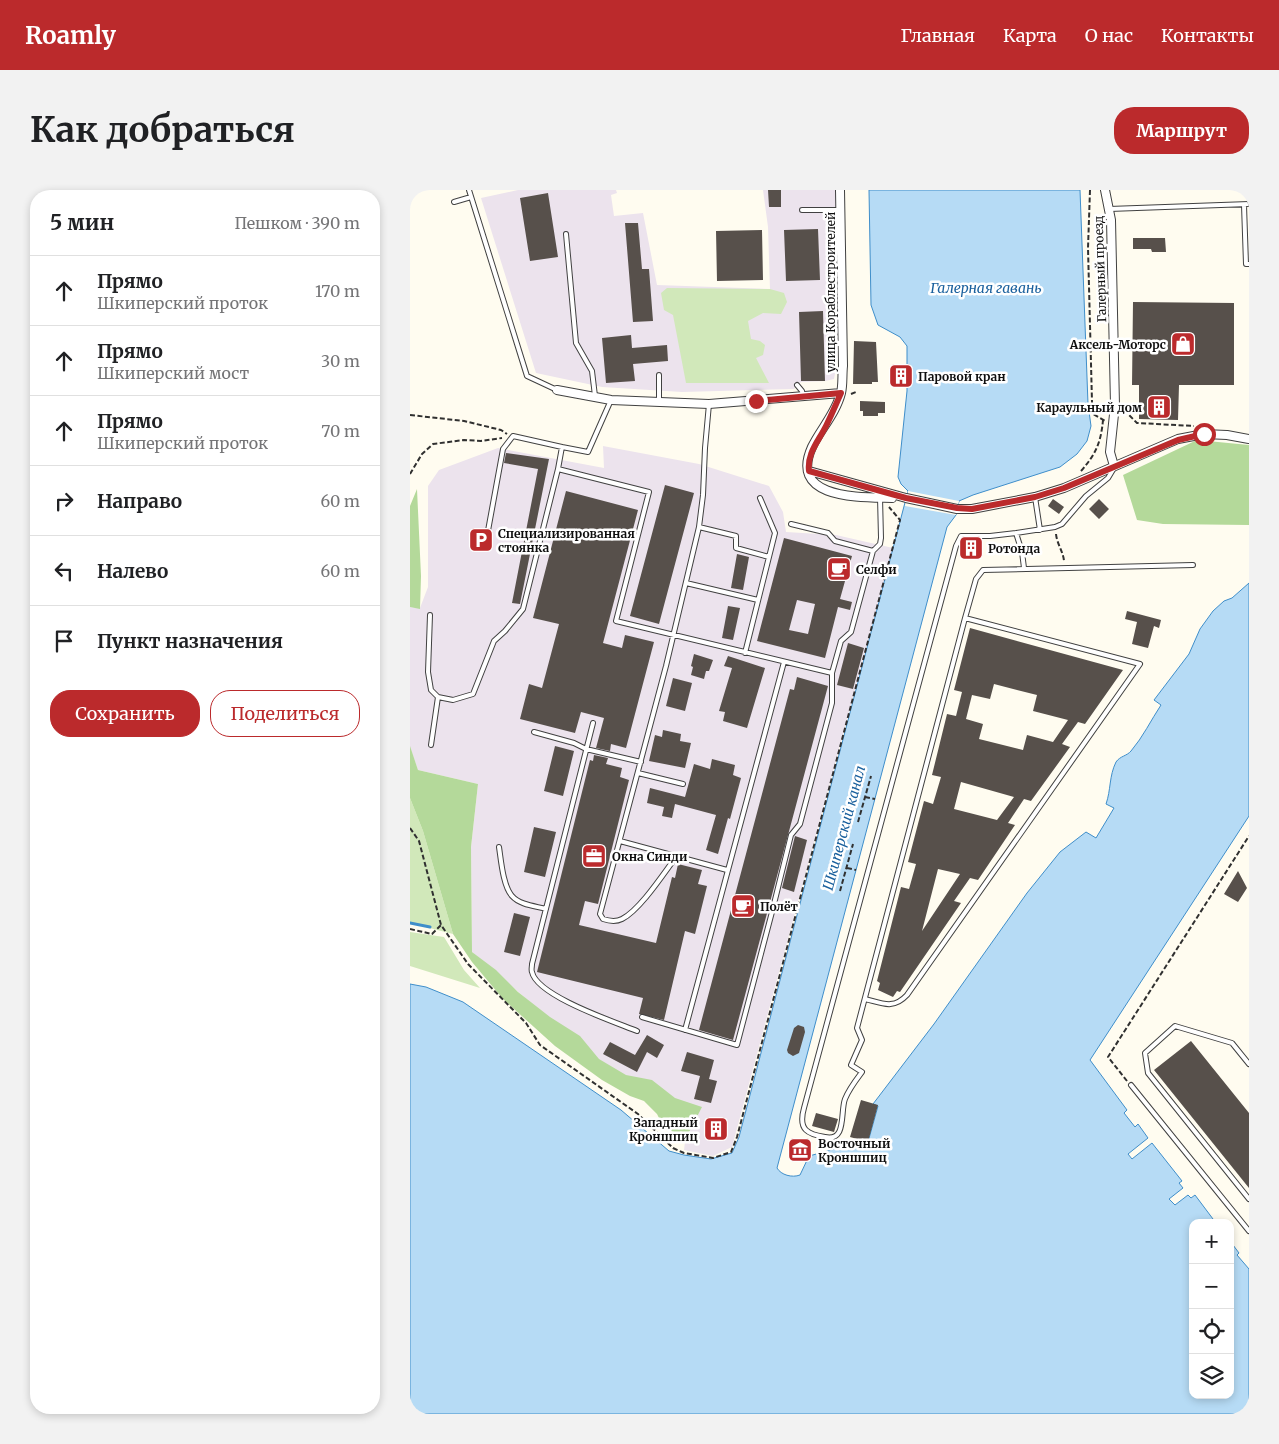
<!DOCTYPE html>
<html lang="ru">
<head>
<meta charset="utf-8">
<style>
	body { margin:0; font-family:Merriweather,serif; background:#f2f2f2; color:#202124 }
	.controls { position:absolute; right:15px; bottom:15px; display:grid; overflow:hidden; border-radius:10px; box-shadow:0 2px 8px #0003 }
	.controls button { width:45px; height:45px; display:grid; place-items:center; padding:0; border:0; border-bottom:1px solid #e0e0e0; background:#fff; color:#202124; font:25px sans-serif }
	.stop { position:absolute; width:15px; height:15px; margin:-11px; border:4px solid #bb2a2c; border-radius:50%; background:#fff }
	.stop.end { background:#bb2a2c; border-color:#fff; box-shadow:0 1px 5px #0008 }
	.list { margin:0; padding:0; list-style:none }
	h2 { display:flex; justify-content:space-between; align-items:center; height:65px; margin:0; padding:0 20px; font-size:21px }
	h2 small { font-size:16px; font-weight:400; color:#757577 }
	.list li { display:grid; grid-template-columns:32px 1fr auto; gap:15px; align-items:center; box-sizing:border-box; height:70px; padding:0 20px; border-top:1px solid #e0e0e0 }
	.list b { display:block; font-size:19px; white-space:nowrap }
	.list p { margin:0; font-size:16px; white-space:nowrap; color:#757577 }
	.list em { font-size:16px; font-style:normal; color:#757577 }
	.actions { display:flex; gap:10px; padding:15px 20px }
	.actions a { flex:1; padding:11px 0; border:1px solid #bb2a2c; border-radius:20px; text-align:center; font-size:18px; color:#bb2a2c }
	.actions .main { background:#bb2a2c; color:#fff }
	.icon { flex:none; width:28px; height:28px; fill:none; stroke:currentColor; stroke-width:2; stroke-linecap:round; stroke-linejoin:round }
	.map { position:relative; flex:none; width:839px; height:1224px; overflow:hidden; border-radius:20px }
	header { display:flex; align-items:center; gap:30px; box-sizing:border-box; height:70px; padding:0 25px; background:#bb2a2c; color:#fff }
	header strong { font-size:24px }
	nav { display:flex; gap:28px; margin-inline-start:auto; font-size:18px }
	.intro { display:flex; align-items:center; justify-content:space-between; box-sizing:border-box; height:120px; padding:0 30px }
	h1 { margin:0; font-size:35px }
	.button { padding:12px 22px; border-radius:20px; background:#bb2a2c; color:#fff; font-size:18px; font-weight:700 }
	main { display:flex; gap:30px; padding:0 30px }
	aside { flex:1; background:#fff; border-radius:20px; box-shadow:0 2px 8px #0003 }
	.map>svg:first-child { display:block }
</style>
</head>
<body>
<header>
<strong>Roamly</strong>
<nav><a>Главная</a><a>Карта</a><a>О нас</a><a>Контакты</a></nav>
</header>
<div class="intro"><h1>Как добраться</h1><a class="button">Маршрут</a></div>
<main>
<aside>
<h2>5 мин<small>Пешком · 390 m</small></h2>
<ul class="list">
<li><svg class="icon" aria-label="ahead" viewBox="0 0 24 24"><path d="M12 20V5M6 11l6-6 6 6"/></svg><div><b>Прямо</b><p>Шкиперский проток</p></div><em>170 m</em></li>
<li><svg class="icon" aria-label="ahead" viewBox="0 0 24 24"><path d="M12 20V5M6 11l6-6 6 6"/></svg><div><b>Прямо</b><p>Шкиперский мост</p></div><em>30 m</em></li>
<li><svg class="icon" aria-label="ahead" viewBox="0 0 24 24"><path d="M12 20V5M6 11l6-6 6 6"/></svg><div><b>Прямо</b><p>Шкиперский проток</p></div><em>70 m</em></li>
<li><svg class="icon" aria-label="right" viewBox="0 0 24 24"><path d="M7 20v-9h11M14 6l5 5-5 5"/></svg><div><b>Направо</b></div><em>60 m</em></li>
<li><svg class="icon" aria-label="left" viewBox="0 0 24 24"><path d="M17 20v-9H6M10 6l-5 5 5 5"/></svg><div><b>Налево</b></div><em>60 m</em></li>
<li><svg class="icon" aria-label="arrive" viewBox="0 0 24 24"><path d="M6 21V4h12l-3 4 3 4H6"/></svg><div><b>Пункт назначения</b></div></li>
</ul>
<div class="actions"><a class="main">Сохранить</a><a>Поделиться</a></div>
</aside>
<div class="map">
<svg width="839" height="1224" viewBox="0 0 839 1224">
	<rect width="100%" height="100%" fill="#fffcf0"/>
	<path fill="#ece3ed" d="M108 0H206L207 3 201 5 204 26 233 23 247 95 360 99 358 37 353 0H427L429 90 427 173 424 189 415 191 391 192 384 199 272 202 192 197 126 183 71 8Z
		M193 256 289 274 359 296 373 322 376 342 426 345 483 358 322 957 303 966 274 960 276 944 201 882 62 762 61 657 68 594 8 580 0 557V417L10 418 18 397V296L29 280 88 258 194 278Z"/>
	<path fill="#d1e8ba" d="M257 98 360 99 374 103 377 112 371 124 353 123 338 131 341 149 350 151 355 155 353 165 346 168 359 193H276L263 125 254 120 251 103Z
		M0 608 13 641 43 744 0 733Z
		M0 742 34 747 54 780 70 798 0 776Z"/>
	<path fill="#b4d99a" d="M787 250 839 255V335L753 334 727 330 713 285Z
		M7 299 11 386 10 419 0 417V316Z
		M0 556 8 580 68 594 61 657 62 762 86 780 108 802 140 827 170 846 189 869 216 885 242 890 265 908 292 917 276 948 265 944 251 932 247 924 234 911 220 906 192 890 145 856 93 809 62 772 43 744 13 641 0 608Z"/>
	<path fill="#b6dbf5" stroke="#3f8eca" d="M459 0H670L678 214 681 236 677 251 667 264 650 277 563 305 549 311 546 325 537 337 367 978C371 985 382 988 390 985L399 966 436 956 450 949 458 952 468 916 463 914 524 834 617 703 650 662 676 642 686 648 704 618 696 614C701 600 699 586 706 572 710 566 717 566 721 561 733 547 741 530 751 515L744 510 779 464 790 439 803 421 814 411 822 408 839 393V626L680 870 717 920 714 923 725 937 728 934 738 948 718 964 722 969 742 953 772 991 769 993 773 998 759 1009 765 1015 778 1005 781 1008 785 1005 806 1033H783V1205H820V1051L829 1063 827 1065 839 1079V1224H0V794L16 797 53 812 211 920 259 961 274 965 301 969 322 963 329 947 498 301 491 294 488 287 497 201V156L490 147 468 135 461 115Z"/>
	<path fill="#fffcf0" d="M498 301 549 311 546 325 495 316Z"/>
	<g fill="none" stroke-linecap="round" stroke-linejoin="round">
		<path stroke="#3f8eca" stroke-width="3" d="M0 733 20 737"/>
	</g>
	<path fill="#57504b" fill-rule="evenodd" d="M358 0H371V17H359Z
		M138 3 148 67 120 71 110 8Z
		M215 33H228L232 79H239L243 131 223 132Z
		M408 39 410 90 376 91 374 40Z
		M352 40 353 90 307 91 306 41Z
		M723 48H755L756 62H742L741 59H723Z
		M723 112 824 113V195H769L768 230 729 229V195H722Z
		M413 121 415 191H391L389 122Z
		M221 145 222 158 257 155 258 171 223 174 225 191 196 193 192 148Z
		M444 151 466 152 468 192H462V194H443Z
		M487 181H496V191H486Z
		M450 211 475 212V223H468V226H453V221H450Z
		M96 263 139 269 110 414 102 413 128 279 94 273Z
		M255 295 284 303 249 434 220 426Z
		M156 301 228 320 193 453 212 458 215 445 244 452 216 558 201 554 200 561 186 558 194 528 171 522 165 543 110 529 119 494 132 498 149 434 123 428Z
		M643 309 654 317 649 324 638 316Z
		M689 309 699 319 689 329 679 319Z
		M374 348 442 366 430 409 442 412 440 420 428 417 415 468 347 451ZM387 410 405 414 398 444 379 440Z
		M327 364 339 367 333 400 321 398Z
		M318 416 330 418 323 450 312 448Z
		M717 421 751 430 749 438 744 436 738 458 722 454 727 432 715 429Z
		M560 438 713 480 675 534 668 532 652 554 660 557 621 611 614 609 598 633 605 635 568 690 560 688 544 711 551 713 490 802 487 801 483 807 468 800 470 793 467 791 491 697 499 699 506 674 498 672 514 611 523 614 531 587 522 585 537 524 546 526 552 502 544 500ZM584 494 627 505 623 521 658 530 643 552 617 545 613 560 569 549 573 534 556 529 562 505 580 509ZM551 592 604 607 587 630 544 619ZM528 679 550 684 512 741Z
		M438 453 454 458 443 499 427 495Z
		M284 464 303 470 299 481H296L294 489 281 485 283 477 281 476Z
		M318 466 355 478 337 538 313 531 315 522 309 521 322 478 314 476Z
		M387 487 418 496 323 850 289 840 380 499 384 500Z
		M263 488 282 493 275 521 256 516Z
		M253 540 271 544 270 551 281 553 275 578 239 571 245 545 252 547Z
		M145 556 164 561 153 606 134 601Z
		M184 565 198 568 196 574 212 578 210 587 219 590 188 714 175 711 169 735 246 753 262 687 265 688 268 674 292 680 288 694 297 696 285 744 275 741 254 830 229 824 233 808 127 782 180 570 183 571Z
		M302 569 325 575 323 585 331 588 320 629 318 628 308 664 296 660 306 625 265 614 262 628 252 626 254 617 237 613 240 598 275 607 284 574 300 579Z
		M124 637 146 642 135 687 114 682Z
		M385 646 397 650 384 702 372 698Z
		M828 681 837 698 828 712 814 704Z
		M104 723 120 727 110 766 94 762Z
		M388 835 394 837 395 842 389 863 383 866 378 863 377 860 384 838Z
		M237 845 254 855 247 868 237 862 227 882 193 864 200 852 225 865Z
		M781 851 839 923V998L744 880Z
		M277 862 304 870 299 889 307 891 301 913 284 909 290 886 271 881Z
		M451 910 468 915 458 952 440 947Z
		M406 923 428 929 424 942 402 936Z
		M302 932 313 935 310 947 299 943Z
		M386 953 397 956 394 967 383 964Z"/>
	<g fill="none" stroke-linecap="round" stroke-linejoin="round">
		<defs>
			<path id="lane" d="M59 0 117 186 147 200
				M44 12 61 7
				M834 15 836 74H839
				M699 19 839 14
				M392 20H431
				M156 44 166 153 182 181 185 206
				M249 185V213
				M387 195 392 201 393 206
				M152 257 178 262 201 210
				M625 307 630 340
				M381 334 418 343 425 351 463 361
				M289 337 326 346V358L359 367
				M606 343 612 362 614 378
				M75 357 93 259 103 246 152 257 148 279 239 302 206 431 422 483
				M276 393 348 410
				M20 425 18 482 21 500 28 507 43 510 63 504 84 451 95 441 113 419 148 279
				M555 428 447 838 452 850 441 875 452 882C446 890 439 899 435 909 430 922 437 952 415 947 409 946 401 945 396 940 390 934 392 925 394 918L546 356 551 346H580L606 343 645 337 652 334 676 306 698 288 704 278
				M335 463 365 343 350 308
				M183 533 122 774C122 777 121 780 122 782 127 806 205 832 227 841
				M124 542 164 553 176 559 231 572
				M21 555 28 507
				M228 583 273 594
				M210 651 317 680
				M89 657C91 670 93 696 102 706 110 715 125 716 136 719
				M266 667C254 683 230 720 212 729 206 732 199 731 193 729L190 724 256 476 289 337 293 305 295 258 299 214
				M455 809C472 813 483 820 497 805L730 474 555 428 566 389 573 380 783 375
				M232 827 327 855 362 722 381 645 390 634 422 513V483L431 451 441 442 463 361 470 354 471 348 470 307
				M275 840 374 472
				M839 874 822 853 765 836 735 863 738 883 839 1009
				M721 895 839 1041"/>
			<path id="street" d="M430 0 433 176C432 185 433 195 431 203 426 223 410 240 402 257 378 310 451 307 482 308
				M695 0 701 30 705 215 700 262 704 276
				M147 200 201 210 299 214 431 203
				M399 281 496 308 547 319H562L625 307 654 298 768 249 794 244 817 245 839 249"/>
		</defs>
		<use href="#lane" stroke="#414141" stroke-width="6"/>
		<use href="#street" stroke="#414141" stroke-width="10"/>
		<path stroke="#303030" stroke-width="2" stroke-dasharray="5 2.5" stroke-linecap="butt" d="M680 0 678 58 682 212 683 224 695 231
			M441 204 446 202
			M714 220 727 233 784 236
			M0 225 54 231 91 240 97 244
			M671 281C686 264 691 252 693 230
			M0 284 12 264 23 254 54 250 71 251 92 248
			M646 344C647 354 653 361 654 371
			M455 607 465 609
			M448 632 461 586
			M0 638 9 651 31 735 58 774 116 833 130 855 228 924 263 958 274 963 303 968 321 962 327 947 490 330 479 317
			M437 678 446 680
			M430 701 443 654
			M0 739 22 744 31 735
			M717 891 698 867 839 646"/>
		<use href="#lane" stroke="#fff" stroke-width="4"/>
		<use href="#street" stroke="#fff" stroke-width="8"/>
	</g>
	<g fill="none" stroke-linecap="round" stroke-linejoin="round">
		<path stroke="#bb2a2c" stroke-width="6" d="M346 211 431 203C426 214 421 226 416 236 408 252 397 263 399 281L496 308 547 318 562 319 625 307 654 298 768 250 794 244"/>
	</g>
	<defs>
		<symbol id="shop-square" viewBox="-11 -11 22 22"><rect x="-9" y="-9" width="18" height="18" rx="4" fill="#bb2a2c" stroke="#fff"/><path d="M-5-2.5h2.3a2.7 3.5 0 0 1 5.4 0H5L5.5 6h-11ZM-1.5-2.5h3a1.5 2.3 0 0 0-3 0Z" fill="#fff"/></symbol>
		<symbol id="building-square" viewBox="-11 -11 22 22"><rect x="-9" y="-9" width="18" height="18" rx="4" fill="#bb2a2c" stroke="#fff"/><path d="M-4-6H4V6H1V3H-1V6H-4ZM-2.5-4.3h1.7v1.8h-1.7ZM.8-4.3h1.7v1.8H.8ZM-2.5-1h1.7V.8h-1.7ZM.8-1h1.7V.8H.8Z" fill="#fff"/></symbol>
		<symbol id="parking-square" viewBox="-11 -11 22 22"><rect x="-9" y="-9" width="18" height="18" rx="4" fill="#bb2a2c" stroke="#fff"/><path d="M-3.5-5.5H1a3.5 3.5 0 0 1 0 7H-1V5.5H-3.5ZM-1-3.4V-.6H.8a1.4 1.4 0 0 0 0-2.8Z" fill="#fff"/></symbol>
		<symbol id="cafe-square" viewBox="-11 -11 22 22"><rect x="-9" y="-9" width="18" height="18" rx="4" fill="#bb2a2c" stroke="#fff"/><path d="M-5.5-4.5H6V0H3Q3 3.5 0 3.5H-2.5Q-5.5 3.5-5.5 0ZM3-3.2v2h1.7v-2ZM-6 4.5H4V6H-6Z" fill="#fff"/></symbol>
		<symbol id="office-square" viewBox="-11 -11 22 22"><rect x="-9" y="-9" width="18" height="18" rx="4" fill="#bb2a2c" stroke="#fff"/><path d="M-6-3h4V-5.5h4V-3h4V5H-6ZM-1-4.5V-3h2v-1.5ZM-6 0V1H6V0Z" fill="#fff"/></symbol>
		<symbol id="museum-square" viewBox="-11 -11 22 22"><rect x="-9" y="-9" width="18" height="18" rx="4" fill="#bb2a2c" stroke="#fff"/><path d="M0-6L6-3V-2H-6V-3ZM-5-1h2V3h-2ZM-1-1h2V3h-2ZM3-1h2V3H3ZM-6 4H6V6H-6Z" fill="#fff"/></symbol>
	</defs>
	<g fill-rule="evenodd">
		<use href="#shop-square" x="759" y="140" width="28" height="28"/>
		<use href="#building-square" x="477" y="172" width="28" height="28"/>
		<use href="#building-square" x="735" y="203" width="28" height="28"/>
		<use href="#parking-square" x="57" y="336" width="28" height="28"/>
		<use href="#building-square" x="547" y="344" width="28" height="28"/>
		<use href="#cafe-square" x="415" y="365" width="28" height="28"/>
		<use href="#office-square" x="170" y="652" width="28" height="28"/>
		<use href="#cafe-square" x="319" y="702" width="28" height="28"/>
		<use href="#building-square" x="292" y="925" width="28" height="28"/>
		<use href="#museum-square" x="376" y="946" width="28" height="28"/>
	</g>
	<g text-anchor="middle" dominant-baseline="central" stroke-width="5" stroke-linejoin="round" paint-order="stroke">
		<g font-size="12" fill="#0e0e0e" stroke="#fff">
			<text transform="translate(690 79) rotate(-92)">Галерный проезд</text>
			<text transform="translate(420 102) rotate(-90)">улица Кораблестроителей</text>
		</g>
		<g font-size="12" font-weight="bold" fill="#0e0e0e" stroke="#fff" text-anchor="start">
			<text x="756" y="154" text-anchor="end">Аксель-Моторс</text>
			<text x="508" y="186">Паровой кран</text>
			<text x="732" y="217" text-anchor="end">Караульный дом</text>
			<text x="88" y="343">Специализированная<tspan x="88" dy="14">стоянка</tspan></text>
			<text x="578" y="358">Ротонда</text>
			<text x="446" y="379">Селфи</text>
			<text x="202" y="666">Окна Синди</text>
			<text x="350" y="716">Полёт</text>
			<text x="288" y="932" text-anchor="end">Западный<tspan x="288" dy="14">Кроншпиц</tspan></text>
			<text x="408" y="953">Восточный<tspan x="408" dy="14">Кроншпиц</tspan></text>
		</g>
		<g font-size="14" font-style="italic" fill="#1a609d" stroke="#fff">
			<text x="576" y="98">Галерная гавань</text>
			<text transform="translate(434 638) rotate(-75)">Шкиперский канал</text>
		</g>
	</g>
</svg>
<div class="controls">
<button>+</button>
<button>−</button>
<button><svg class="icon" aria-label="locate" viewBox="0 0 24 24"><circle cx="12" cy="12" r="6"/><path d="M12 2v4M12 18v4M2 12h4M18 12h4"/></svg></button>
<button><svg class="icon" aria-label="layers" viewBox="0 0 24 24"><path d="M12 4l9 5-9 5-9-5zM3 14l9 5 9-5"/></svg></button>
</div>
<div class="stop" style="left:794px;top:244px"></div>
<div class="stop end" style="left:346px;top:211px"></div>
</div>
</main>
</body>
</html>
